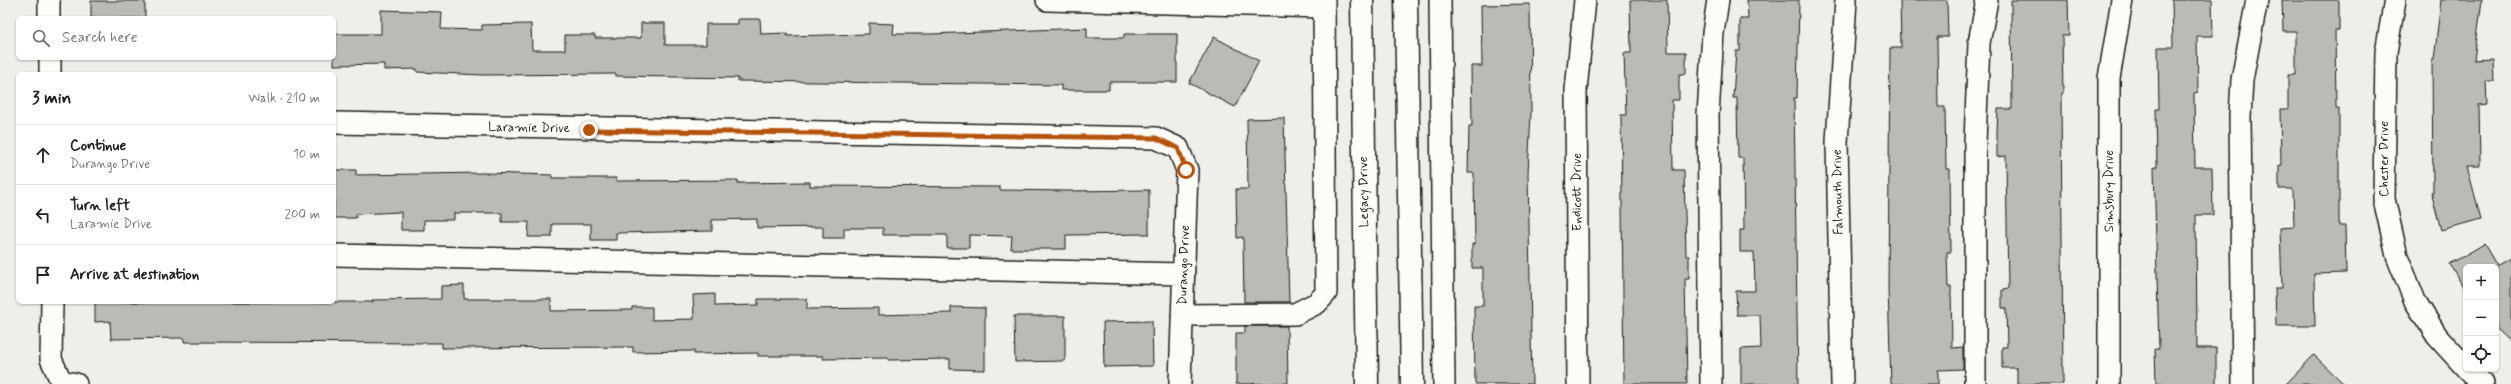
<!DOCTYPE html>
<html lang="en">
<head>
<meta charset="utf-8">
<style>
	body { margin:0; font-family:Mynerve,sans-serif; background:#f2f2f2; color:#222 }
	.controls { position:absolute; right:12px; bottom:12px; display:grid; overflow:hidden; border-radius:6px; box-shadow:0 1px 3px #0004 }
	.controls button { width:36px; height:36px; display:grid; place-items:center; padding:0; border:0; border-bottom:1px solid #e0e0e0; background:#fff; color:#222; font:20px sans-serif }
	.stop { position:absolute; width:12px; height:12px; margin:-9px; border:3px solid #b45309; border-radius:50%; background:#fff }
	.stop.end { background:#b45309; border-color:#fff; box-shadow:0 1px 4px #0008 }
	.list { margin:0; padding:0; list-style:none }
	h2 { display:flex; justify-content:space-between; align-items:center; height:52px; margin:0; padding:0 16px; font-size:17px }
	h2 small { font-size:13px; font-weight:400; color:#767676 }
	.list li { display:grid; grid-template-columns:26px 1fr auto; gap:12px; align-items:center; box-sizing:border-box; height:60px; padding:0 16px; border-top:1px solid #e0e0e0 }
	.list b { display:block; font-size:15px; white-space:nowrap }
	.list p { margin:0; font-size:13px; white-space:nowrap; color:#767676 }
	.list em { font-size:13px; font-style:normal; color:#767676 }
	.icon { flex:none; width:22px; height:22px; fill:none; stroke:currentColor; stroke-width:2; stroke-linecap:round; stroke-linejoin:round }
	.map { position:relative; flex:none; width:2511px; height:384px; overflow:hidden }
	.search { position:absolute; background:#fff; box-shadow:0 1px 3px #0004; left:16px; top:16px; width:320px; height:44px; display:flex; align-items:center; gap:10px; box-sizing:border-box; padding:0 14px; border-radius:6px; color:#767676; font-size:15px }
	.panel { position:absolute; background:#fff; box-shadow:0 1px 3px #0004; left:16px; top:72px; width:320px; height:232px; border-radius:6px }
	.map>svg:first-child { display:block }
</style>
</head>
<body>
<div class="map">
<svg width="2511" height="384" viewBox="0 0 2511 384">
	<rect width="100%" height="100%" fill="#f0eeea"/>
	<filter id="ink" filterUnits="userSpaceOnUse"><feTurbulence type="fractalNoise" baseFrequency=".025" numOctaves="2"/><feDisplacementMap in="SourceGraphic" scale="8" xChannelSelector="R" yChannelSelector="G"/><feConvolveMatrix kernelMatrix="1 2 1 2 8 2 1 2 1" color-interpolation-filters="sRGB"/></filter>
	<g filter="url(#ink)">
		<path fill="#bbbab6" stroke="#1c1c1c" d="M1630 0H1667L1668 52H1686V74H1679V100H1672L1673 170H1684L1686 256H1689V279H1685L1687 384H1624L1621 115H1626L1624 53H1631Z
			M1747 0H1799L1797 98H1794L1798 384H1741V349L1761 348 1760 315H1737L1736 291H1755L1754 252H1740V230H1744L1743 158H1738L1737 98H1733L1736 51H1740V19H1748Z
			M1900 0H1947L1948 37H1937L1938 107H1945L1946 169H1950L1951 252H1947L1948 287H1951L1952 348 1963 347V369L1938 370V384H1891L1888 288 1890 48H1901Z
			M2011 0H2068L2069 36H2062L2063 93H2061L2063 384H2017V368H2002V347H2007L2006 308H2002V290L2008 289 2006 156 1997 157V132L1998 109H2012Z
			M2172 0H2212L2213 36H2197L2198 92 2194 93 2195 167H2212L2213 215H2196L2197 348H2216V384H2156L2155 349H2159L2154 167H2157L2156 108H2159L2158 47H2173Z
			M2282 0H2339V30H2335L2336 108H2339V226H2345L2346 273 2314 274 2315 326H2276L2275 288H2282L2280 228 2294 227 2293 189H2279V165H2281L2280 109H2288V75H2296V31H2283Z
			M2441 0H2482L2474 60 2493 59 2494 81H2486L2487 104 2479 105 2480 166H2467L2481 219 2441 230 2431 192H2433L2432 60H2434Z
			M91 1H145V18H91Z
			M1530 4 1531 113 1528 173 1532 384H1475L1474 306H1483V268H1472V244H1475L1474 173H1468L1469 126H1472L1471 66H1482L1481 5Z
			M381 10 442 12 441 29 482 30V25L531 24 532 50H565V35H595V38H641V23H665V45H706V24H738V19H760L761 34 787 33V36L869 34V23L894 24 893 34H930L1087 28V38H1124V34H1177V82H1109V90H1061V85L738 81V78L616 76V74L483 75 417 72V69L384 70V64L334 65V34H381Z
			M1214 37 1259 61 1235 107 1189 83Z
			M1284 118 1289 302H1244L1243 237 1237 238 1236 189H1248L1247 119Z
			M334 170H356V175L484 173 552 175V178H616V181L738 180V183L810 182V186L1000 187V190L1066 191 1149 190V234L1066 235V249H1011L1012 236 969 235V248H947V235H883V228H844V238H823V227L757 228V219L712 220V231L616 233V240H591V224H552V237H528L529 222H502V213H454V220H424V230H401V212L356 214V218H334Z
			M2484 244 2497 266 2511 258V343L2496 329V267H2466V292L2450 264Z
			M464 285V299H551V311L632 310V307H652V320L694 319 693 295 715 294V306L758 305V299H807V309L878 308V315L951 313V307L985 308V370L950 369V359L888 360V358L823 359V356H758V353L694 354V351L633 352V347L442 348V343L184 342V338L111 339 110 321 95 322V302H373L372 300 441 299V286Z
			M1014 316H1065V361L1015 362Z
			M1152 321 1153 366 1104 367 1103 322Z
			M1245 326H1287L1288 383 1236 384V333H1245Z
			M2314 355 2344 384H2286Z"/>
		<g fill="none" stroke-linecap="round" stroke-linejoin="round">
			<defs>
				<path id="minor" d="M49 0V18
					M1047 0 1324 7
					M1440 0 1444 384
					M2395 0 2386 52 2384 199 2397 256 2415 301 2437 336 2466 368
					M50 58V74
					M334 123 1156 138 1178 148 1187 170 1180 384
					M334 255 1184 274
					M52 302 51 359 61 381 76 384
					M1182 315 1295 314 1317 303 1326 293 1324 0
					M2467 369 2482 384
					M1578 384 1576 90 1585 0
					M1711 384 1708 115 1713 33 1718 0
					M1842 384 1837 142 1846 0
					M1975 384V142L1979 43 1987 0
					M2109 384V78L2122 0
					M2243 384 2240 117 2242 80 2257 0"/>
				<path id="major" d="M1362 0 1367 384
					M1406 0 1412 384"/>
			</defs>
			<use href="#minor" stroke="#1c1c1c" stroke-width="24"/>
			<use href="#major" stroke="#1c1c1c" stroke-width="25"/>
			<use href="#minor" stroke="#fdfcf7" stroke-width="21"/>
			<use href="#major" stroke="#fdfcf7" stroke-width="22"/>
		</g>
	</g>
	<g fill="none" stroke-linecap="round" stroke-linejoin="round" filter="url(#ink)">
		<path stroke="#b45309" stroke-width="5" d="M589 130 1156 138 1178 148 1186 170"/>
	</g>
	<g text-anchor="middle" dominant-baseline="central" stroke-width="3.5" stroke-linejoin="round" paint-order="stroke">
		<g font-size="13" fill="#1c1c1c" stroke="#fdfcf7">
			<text transform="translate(529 128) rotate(1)">Laramie Drive</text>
			<text transform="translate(2384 159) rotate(-90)">Chester Drive</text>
			<text transform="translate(2109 191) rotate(-90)">Simsbury Drive</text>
			<text transform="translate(1364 192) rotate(-91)">Legacy Drive</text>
			<text transform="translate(1577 192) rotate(-90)">Endicott Drive</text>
			<text transform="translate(1838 192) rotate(-91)">Falmouth Drive</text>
			<text transform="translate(1184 265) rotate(-88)">Durango Drive</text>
		</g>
	</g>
</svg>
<div class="controls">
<button>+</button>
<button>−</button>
<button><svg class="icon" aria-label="locate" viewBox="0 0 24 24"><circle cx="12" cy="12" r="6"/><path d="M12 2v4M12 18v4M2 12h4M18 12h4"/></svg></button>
</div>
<div class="stop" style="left:1186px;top:170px"></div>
<div class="stop end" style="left:589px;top:130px"></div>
<div class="search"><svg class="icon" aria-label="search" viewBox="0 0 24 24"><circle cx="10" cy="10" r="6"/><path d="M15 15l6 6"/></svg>Search here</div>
<section class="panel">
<h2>3 min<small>Walk · 210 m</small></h2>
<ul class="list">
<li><svg class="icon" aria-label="ahead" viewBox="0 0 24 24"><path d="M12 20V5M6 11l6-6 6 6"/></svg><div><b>Continue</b><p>Durango Drive</p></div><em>10 m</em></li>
<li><svg class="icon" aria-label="left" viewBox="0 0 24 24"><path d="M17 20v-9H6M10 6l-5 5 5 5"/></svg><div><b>Turn left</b><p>Laramie Drive</p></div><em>200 m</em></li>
<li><svg class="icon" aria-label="arrive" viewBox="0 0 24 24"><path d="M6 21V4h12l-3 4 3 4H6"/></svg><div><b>Arrive at destination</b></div></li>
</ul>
</section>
</div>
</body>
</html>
